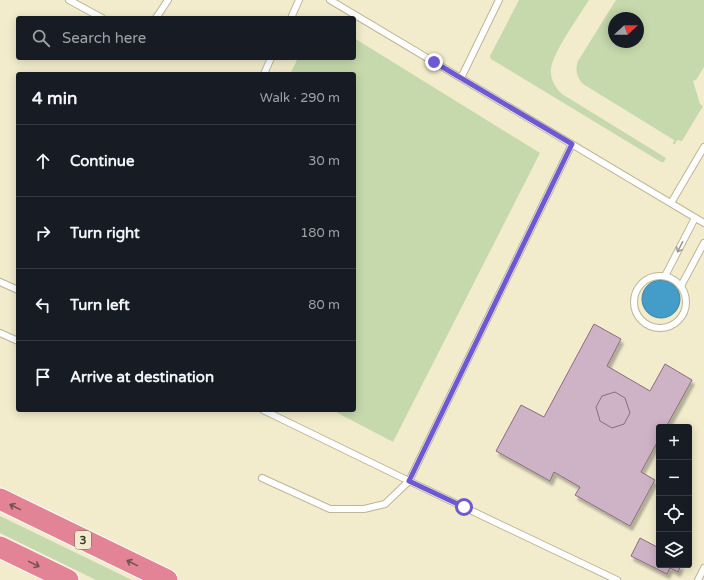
<!DOCTYPE html>
<html lang="en">
<head>
<meta charset="utf-8">
<style>
	body { margin:0; font-family:"Varela Round",sans-serif; background:#20242c; color:#f1f3f6 }
	.controls { position:absolute; right:12px; bottom:12px; display:grid; overflow:hidden; border-radius:4px; box-shadow:0 2px 10px #0003 }
	.controls button { width:36px; height:36px; display:grid; place-items:center; padding:0; border:0; border-bottom:1px solid #363941; background:#171b24; color:#f1f3f6; font:20px sans-serif }
	.compass { position:absolute; left:608px; top:12px; width:36px; height:36px; border-radius:50%; background:#171b24; box-shadow:0 2px 10px #0003; rotate:69deg }
	.stop { position:absolute; width:12px; height:12px; margin:-9px; border:3px solid #6f59d3; border-radius:50%; background:#fff }
	.stop.end { background:#6f59d3; border-color:#fff; box-shadow:0 1px 4px #0008 }
	.list { margin:0; padding:0; list-style:none }
	h2 { display:flex; justify-content:space-between; align-items:center; height:52px; margin:0; padding:0 16px; font-size:17px }
	h2 small { font-size:13px; font-weight:400; color:#9ea1a6 }
	.list li { display:grid; grid-template-columns:26px 1fr auto; gap:12px; align-items:center; box-sizing:border-box; height:72px; padding:0 16px; border-top:1px solid #363941 }
	.list b { display:block; font-size:15px; white-space:nowrap }
	.list em { font-size:13px; font-style:normal; color:#9ea1a6 }
	.icon { flex:none; width:22px; height:22px; fill:none; stroke:currentColor; stroke-width:2; stroke-linecap:round; stroke-linejoin:round }
	.map { position:relative; flex:none; width:704px; height:580px; overflow:hidden }
	.search { position:absolute; background:#171b24; box-shadow:0 2px 10px #0003; left:16px; top:16px; width:340px; height:44px; display:flex; align-items:center; gap:10px; box-sizing:border-box; padding:0 14px; border-radius:4px; color:#9ea1a6; font-size:15px }
	.panel { position:absolute; background:#171b24; box-shadow:0 2px 10px #0003; left:16px; top:72px; width:340px; height:340px; border-radius:4px }
	.map>svg:first-child { display:block }
</style>
</head>
<body>
<div class="map">
<svg width="704" height="580" viewBox="0 0 704 580">
	<defs>
		<filter id="shadow"><feDropShadow dx="2.5" dy="4.5" stdDeviation="1" flood-color="#0004"/></filter>
	</defs>
	<rect width="100%" height="100%" fill="#f2eccd"/>
	<path fill="#c5d9ac" fill-rule="evenodd" d="M519 0H589C579 16 553 52 551 69 550 78 555 88 562 94L666 158 664 162H661L491 59 490 56Z
		M616 0H704V67L696 80 693 81 700 104 703 106 682 141 677 140 675 144H673L674 140 583 84C576 77 575 69 578 61ZM614 18H638V42H614Z
		M354 38 540 153 393 442 332 410H354V74H290L298 58H354Z
		M0 516 132 580H96L0 533Z"/>
	<path fill="#449dc9" stroke="#417e9a" d="M642 299a19 19 0 1 1 38 0a19 19 0 1 1-38 0Z"/>
	<path fill="#ceb2c5" stroke="#876d7f" filter="url(#shadow)" d="M594 324 621 339 607 366 650 391 665 364 692 380 666 427H659V439L641 472 655 480 630 526 575 495 580 487 554 472 550 481 496 451 521 405 544 417Z
		M615 392 625 398 630 413 624 424 612 428 600 421 596 407 602 396Z
		M640 538 659 548V565H681L678 572 670 568 667 574 631 556Z"/>
	<g fill="none" stroke-linecap="round" stroke-linejoin="round">
		<defs>
			<path id="service" d="M69 0 102 18
				M330 0 704 223
				M156 18 168 0
				M291 18 299 0
				M264 74 271 58
				M461 78 499 0
				M572 144 409 481 617 580
				M671 203 704 147
				M634 302a26 26 0 1 1 52 0a26 26 0 1 1-52 0Z
				M665 276 695 218
				M0 282 18 290
				M681 286 704 243
				M0 333 18 341
				M262 478 330 509H364L385 504 409 481 263 410
				M698 580 704 568"/>
			<path id="trunk" d="M0 499 167 580
				M0 547 68 580"/>
		</defs>
		<use href="#service" stroke="#bbb698" stroke-width="8"/>
		<use href="#trunk" stroke="#fff" stroke-width="23"/>
		<use href="#service" stroke="#fff" stroke-width="6"/>
		<use href="#trunk" stroke="#e38496" stroke-width="21"/>
	</g>
	<defs><path id="oneway-shaft" d="M-6 0H5M1.5-3L5.5 0L1.5 3" fill="none" stroke-width="1.6" stroke-linecap="round" stroke-linejoin="round"/></defs>
	<use stroke="#9c9b95" href="#oneway-shaft" transform="translate(680 247) rotate(117)"/>
	<g stroke="#755250">
		<use href="#oneway-shaft" transform="translate(15 507) rotate(-154)"/>
		<use href="#oneway-shaft" transform="translate(132 563) rotate(-154)"/>
		<use href="#oneway-shaft" transform="translate(34 564) rotate(26)"/>
	</g>
	<g fill="none" stroke-linecap="round" stroke-linejoin="round">
		<path stroke="#6f59d3" stroke-width="5" d="M434 62 572 144 409 481 464 507"/>
	</g>
	<g text-anchor="middle" dominant-baseline="central" stroke-width="3" stroke-linejoin="round" paint-order="stroke">
		<rect fill="#f2eccd" stroke="#716d5c" stroke-width="1" x="75" y="531" width="16" height="18" rx="3"/>
		<g font-size="11" font-weight="bold" fill="#3a372b">
			<text x="83" y="540">3</text>
		</g>
	</g>
</svg>
<div class="controls">
<button>+</button>
<button>−</button>
<button><svg class="icon" aria-label="locate" viewBox="0 0 24 24"><circle cx="12" cy="12" r="6"/><path d="M12 2v4M12 18v4M2 12h4M18 12h4"/></svg></button>
<button><svg class="icon" aria-label="layers" viewBox="0 0 24 24"><path d="M12 4l9 5-9 5-9-5zM3 14l9 5 9-5"/></svg></button>
</div>
<svg class="compass" viewBox="-18 -18 36 36"><path d="M0-13l5 13h-10z" fill="#e53935"/><path d="M0 13l5-13h-10z" fill="#9ea1a6"/></svg>
<div class="stop" style="left:464px;top:507px"></div>
<div class="stop end" style="left:434px;top:62px"></div>
<div class="search"><svg class="icon" aria-label="search" viewBox="0 0 24 24"><circle cx="10" cy="10" r="6"/><path d="M15 15l6 6"/></svg>Search here</div>
<section class="panel">
<h2>4 min<small>Walk · 290 m</small></h2>
<ul class="list">
<li><svg class="icon" aria-label="ahead" viewBox="0 0 24 24"><path d="M12 20V5M6 11l6-6 6 6"/></svg><div><b>Continue</b></div><em>30 m</em></li>
<li><svg class="icon" aria-label="right" viewBox="0 0 24 24"><path d="M7 20v-9h11M14 6l5 5-5 5"/></svg><div><b>Turn right</b></div><em>180 m</em></li>
<li><svg class="icon" aria-label="left" viewBox="0 0 24 24"><path d="M17 20v-9H6M10 6l-5 5 5 5"/></svg><div><b>Turn left</b></div><em>80 m</em></li>
<li><svg class="icon" aria-label="arrive" viewBox="0 0 24 24"><path d="M6 21V4h12l-3 4 3 4H6"/></svg><div><b>Arrive at destination</b></div></li>
</ul>
</section>
</div>
</body>
</html>
